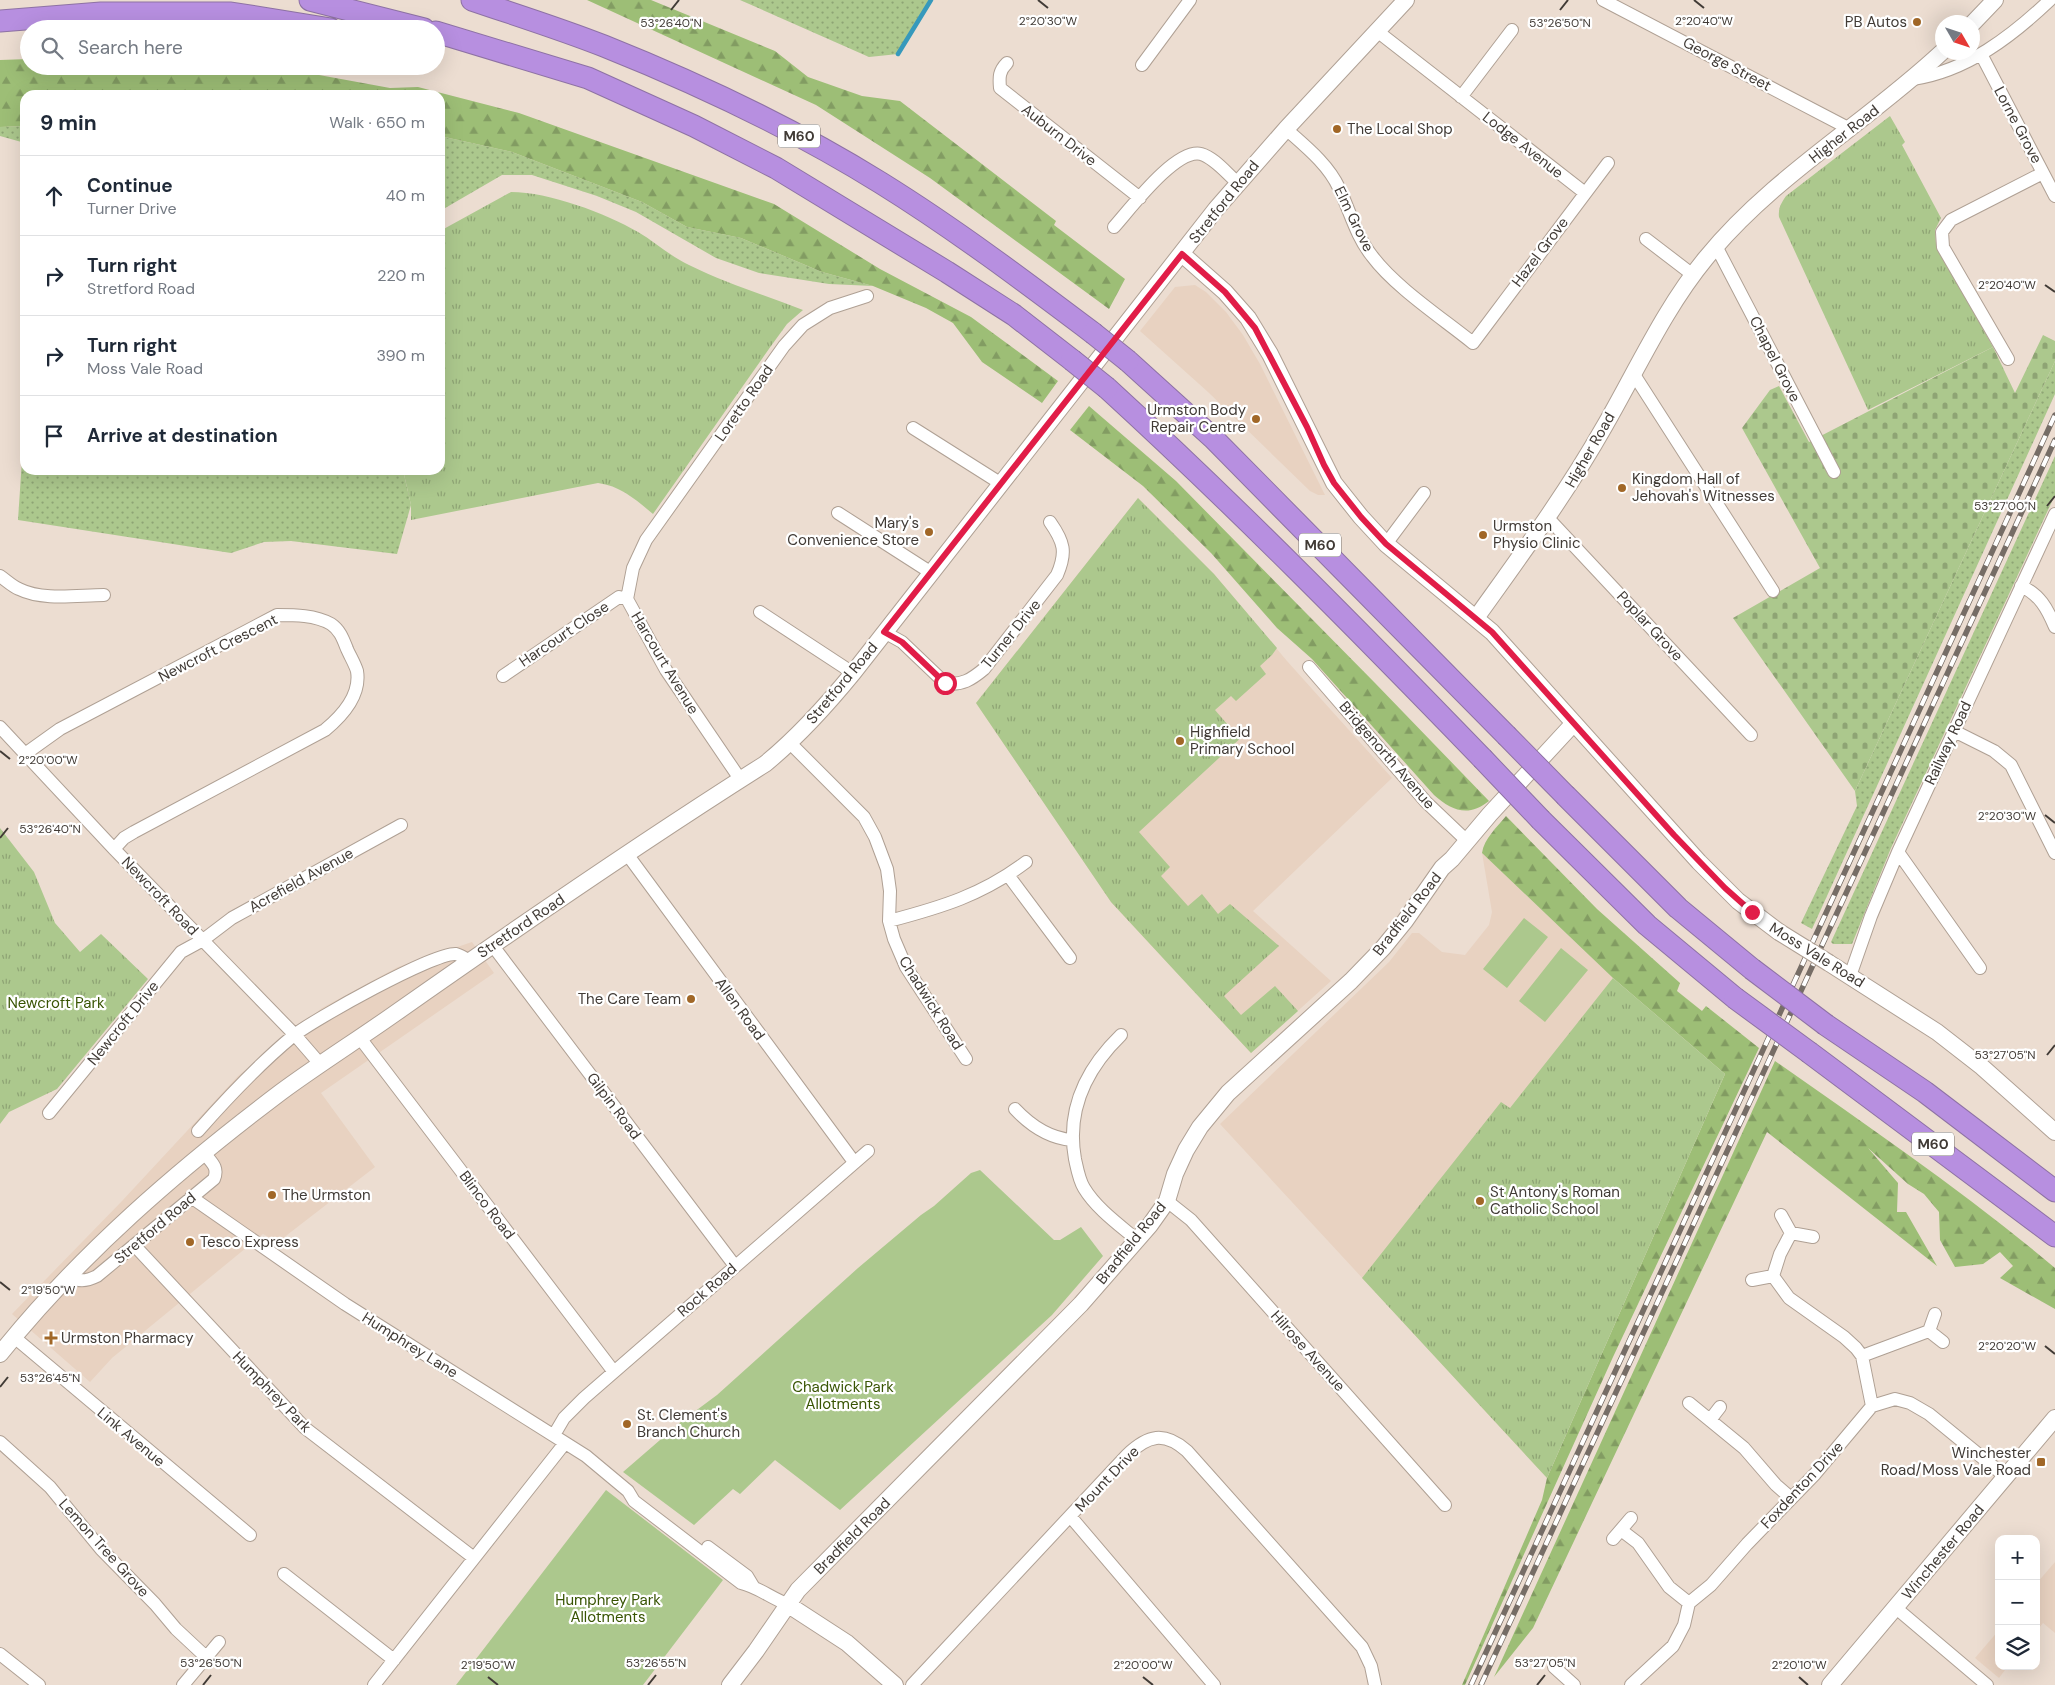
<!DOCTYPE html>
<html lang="en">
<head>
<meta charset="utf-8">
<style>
	body { margin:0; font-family:"DM Sans",sans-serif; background:#f6f6f7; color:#1f2937 }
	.controls { position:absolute; right:15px; bottom:15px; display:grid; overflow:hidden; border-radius:10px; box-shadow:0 5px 20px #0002 }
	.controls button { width:45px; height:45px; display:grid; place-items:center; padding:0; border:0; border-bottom:1px solid #e0e1e3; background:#fff; color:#1f2937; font:25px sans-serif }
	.compass { position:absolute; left:1935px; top:15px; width:45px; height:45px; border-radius:50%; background:#fff; box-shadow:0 5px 20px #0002; rotate:129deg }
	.stop { position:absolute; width:15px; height:15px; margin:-11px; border:4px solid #e11d48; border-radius:50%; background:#fff }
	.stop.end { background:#e11d48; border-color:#fff; box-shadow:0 1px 5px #0008 }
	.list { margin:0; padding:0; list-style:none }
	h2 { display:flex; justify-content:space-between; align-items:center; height:65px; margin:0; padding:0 20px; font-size:21px }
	h2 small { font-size:16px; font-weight:400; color:#747a83 }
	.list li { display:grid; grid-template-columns:32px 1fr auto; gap:15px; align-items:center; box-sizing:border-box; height:80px; padding:0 20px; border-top:1px solid #e0e1e3 }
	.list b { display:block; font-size:19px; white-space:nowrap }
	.list p { margin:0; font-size:16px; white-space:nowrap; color:#747a83 }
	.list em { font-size:16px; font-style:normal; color:#747a83 }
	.icon { flex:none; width:28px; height:28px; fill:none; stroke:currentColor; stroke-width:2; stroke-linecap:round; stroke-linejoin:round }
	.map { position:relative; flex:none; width:2055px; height:1685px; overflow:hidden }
	.search { position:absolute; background:#fff; box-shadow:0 5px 20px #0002; left:20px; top:20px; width:425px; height:55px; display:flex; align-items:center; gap:12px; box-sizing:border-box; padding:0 18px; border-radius:28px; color:#747a83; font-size:19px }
	.panel { position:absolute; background:#fff; box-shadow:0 5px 20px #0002; left:20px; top:90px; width:425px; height:385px; border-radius:15px }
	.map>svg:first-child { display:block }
</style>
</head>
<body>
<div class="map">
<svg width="2055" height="1685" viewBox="0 0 2055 1685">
	<defs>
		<pattern id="grass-dots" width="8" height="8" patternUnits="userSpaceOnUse" patternTransform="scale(1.25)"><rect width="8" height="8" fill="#acc88d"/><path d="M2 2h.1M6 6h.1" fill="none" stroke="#8ea474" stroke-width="1.8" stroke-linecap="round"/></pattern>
		<pattern id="forest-firs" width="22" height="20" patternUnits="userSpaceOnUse" patternTransform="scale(1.25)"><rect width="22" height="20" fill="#9dbe76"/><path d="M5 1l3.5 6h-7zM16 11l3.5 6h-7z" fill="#829c62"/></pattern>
		<pattern id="cemetery-stones" width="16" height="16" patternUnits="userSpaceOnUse" patternTransform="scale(1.25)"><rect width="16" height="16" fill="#acc88d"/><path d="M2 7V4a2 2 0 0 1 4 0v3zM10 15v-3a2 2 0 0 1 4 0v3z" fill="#8ea474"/></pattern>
		<pattern id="park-tufts" width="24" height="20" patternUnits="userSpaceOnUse" patternTransform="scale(1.25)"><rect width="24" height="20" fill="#acc88d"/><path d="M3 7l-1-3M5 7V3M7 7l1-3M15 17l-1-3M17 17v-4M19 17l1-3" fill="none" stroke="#8ea474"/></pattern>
	</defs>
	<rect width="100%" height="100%" fill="#ecddd1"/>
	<path fill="#e8d2c1" d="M1195 285 1206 292 1226 312 1243 335 1260 364 1325 495H1318L1310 491 1208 392 1140 331 1175 287Z
		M1138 498 1214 574 1287 661 1392 778 1253 911 1331 981 1251 1053 1111 902 976 703Z
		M1482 853 1613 978 1547 1478 1220 1124 1389 962 1412 933H1419L1442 952 1465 955 1489 925 1492 912Z
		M472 942 494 973 321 1093 375 1167 278 1242 263 1234 112 1358 90 1382 12 1314 122 1201 238 1076 322 1008 398 967Z
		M2055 1562V1633L2043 1623 2036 1632V1584Z
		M1999 1630V1666H2008L1999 1678 1975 1658Z"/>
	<path fill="url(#grass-dots)" d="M740 0H931L898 54 869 57Z
		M25 126V143L0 136V127Z
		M440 136 512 152 642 202 687 227 741 238 822 272 873 286 829 284 759 273 716 258 636 212 597 196 532 175H502L440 211Z
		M2055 361V394L1812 929 1801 923 1857 806 1855 791Z
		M25 414V470H403L411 505 397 554 291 541 264 542 231 553 18 520Z
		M2055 456V495L1891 848 1852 944H1833L1831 942Z"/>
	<path fill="url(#forest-firs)" d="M587 0H651L775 51 808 77 862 96 900 101 1056 221 1054 225 1125 279 1109 309 930 178 816 105Z
		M29 59V66L281 68 390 88 418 87 519 113 774 204 880 269 971 317 1058 381 1042 403 982 362 953 323 926 308 873 286 822 272 741 238 687 227 642 202 512 152 440 136V95H25V126L0 127V60Z
		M1089 406 1176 481 1375 683 1489 801C1468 818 1451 810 1434 795L1312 659 1277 628 1211 553 1143 486 1070 430Z
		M1506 816 1597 909 1680 983 1677 991 1702 1011 1706 1006 1759 1048 1613 1357 1465 1685H1462L1542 1500 1547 1478 1725 1074 1613 978 1482 853C1484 839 1497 827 1506 816Z
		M1775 1061C1870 1128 1966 1193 2055 1268V1309L2000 1278 2013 1266 2000 1252 1983 1264 1955 1267 1940 1240 1939 1212 1924 1194 1908 1184 1868 1148 1898 1183 1897 1212H1906L1937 1266 1767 1132 1533 1628 1494 1677Z"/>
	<path fill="url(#cemetery-stones)" d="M2043 335 2055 341V361L1855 791 1733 618 1820 568 1742 428 1770 390 1779 386 1809 442 1993 347 2015 393Z"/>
	<path fill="url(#park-tufts)" d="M1890 116 1905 142 1902 145 1941 218 1935 230 1936 244 1993 347 1868 410 1779 217C1778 209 1781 203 1786 196Z
		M511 192C549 192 605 213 638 232 655 242 670 256 689 265 725 283 765 295 803 310L787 324 771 346 653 514C636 500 621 486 598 483L411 520V505L403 470H440V231Z
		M1138 498 1214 574 1277 648 1272 655 1260 666 1266 674 1236 701 1231 696 1215 710 1234 732 1239 728 1245 734 1139 832 1170 867 1161 876 1188 906 1202 894 1218 914 1230 904 1279 946 1224 996 1241 1015 1275 986 1298 1011 1251 1053 1111 902 976 703Z
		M0 828 34 872 55 923 80 952 101 934 148 979 57 1089 9 1112 0 1124Z
		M1613 978 1725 1074 1547 1478 1362 1278 1501 1102 1510 1108Z"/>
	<path fill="#acc88d" d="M1524 918 1548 937 1507 988 1483 969Z
		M1561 948 1588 970 1545 1022 1519 1001Z
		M980 1170 1054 1240H1060L1081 1227 1103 1256 1052 1315 840 1510 775 1460 740 1494 733 1489 694 1525 623 1472 682 1421 717 1395 858 1268 921 1215 934 1206 971 1173Z
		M606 1490 723 1580 643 1685H456Z"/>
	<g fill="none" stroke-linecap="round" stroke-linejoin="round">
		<path stroke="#3699bc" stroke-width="4.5" d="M898 54 931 0"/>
		<defs>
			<path id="street" d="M1603 0 1850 129
				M1377 31 1585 193
				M1981 54 2055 196
				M1007 63C999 71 999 77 1000 88L1140 198
				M1142 65 1190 0
				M1913 79C1967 71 2012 36 2050 0
				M1461 97 1512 30
				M1286 129C1305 146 1328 164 1339 188 1350 211 1356 236 1372 256 1395 287 1442 318 1473 343L1608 163
				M1114 227C1131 208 1176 148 1201 154 1215 158 1227 174 1238 183
				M1646 239 1693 275
				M1716 246 1834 472
				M2008 359 1943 247 1942 232 1951 220 2043 173
				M1633 373 1773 591
				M913 428 1000 483
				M838 513 930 572
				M1548 518 1751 735
				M1386 544 1424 493
				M0 576C6 580 12 586 19 589 43 601 78 595 104 595
				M2021 586C2040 595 2047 608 2055 627
				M760 612 853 673
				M884 632 902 642 945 683C962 686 972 679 984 669L1057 575C1067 552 1064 542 1050 522
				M1309 667 1426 802 1467 841
				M503 676 619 597 627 599
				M0 727 114 849 295 1035 321 1065
				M1954 731 1994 751 2011 765 2055 853
				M790 743 864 817 875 837 887 869 890 891 889 921 894 939 906 967 966 1059
				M25 754 60 729 277 615C295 615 315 615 331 624 340 630 343 639 347 649 350 656 355 664 357 671 361 695 342 716 325 730L134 832 124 838 114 849
				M740 779 666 670 627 599 633 568 646 540 784 346 803 325 830 308 867 296
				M1898 852 1980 968
				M627 854 854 1162
				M1008 875 1070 958
				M889 921C942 907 982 895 1026 862
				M493 946 735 1266
				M1850 976 1871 916 1898 852 2055 514
				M1121 1035C1086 1069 1066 1109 1075 1159 1077 1168 1079 1180 1084 1188 1096 1208 1118 1224 1136 1239
				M360 1038 614 1372
				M1015 1109C1031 1126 1049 1138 1072 1140
				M49 1113 181 952 203 940 232 918 401 825
				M198 1131C228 1097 258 1065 293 1036 313 1020 434 952 456 954 460 955 466 959 470 961
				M191 1197 345 1304 586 1456 628 1491 634 1501 741 1583C758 1587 771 1598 787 1604
				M1167 1201 1191 1220 1445 1505
				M1781 1215 1791 1233 1780 1254 1773 1276 1789 1298 1844 1337 1856 1348 1862 1356 1872 1406
				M1791 1233 1813 1237
				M134 1245 305 1428 474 1558
				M67 1277C79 1281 85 1282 97 1276L214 1179C219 1167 211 1162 204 1153
				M1752 1280 1773 1276
				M1935 1314 1929 1331 1943 1342
				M14 1337 250 1535
				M1862 1356 1929 1331
				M1689 1403 1744 1448 1776 1485 1791 1498
				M1710 1420 1720 1407
				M554 1435 564 1418 584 1398 868 1151
				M0 1442 50 1487 101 1549 155 1604 176 1629 206 1657
				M1070 1516 1214 1685
				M1621 1530 1638 1543 1669 1587 1689 1603
				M1613 1539 1631 1518
				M708 1547 747 1576 753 1586
				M284 1574 394 1660
				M1896 1608 1987 1685
				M0 1654 39 1685
				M1554 1667 1574 1685
				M183 1685 219 1642
				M374 1685 565 1443
				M912 1685 1127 1455C1148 1435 1164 1431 1187 1451L1362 1647 1371 1666 1375 1685
				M1631 1685 1673 1646 1684 1625 1689 1603 1711 1585 1747 1544 1815 1474 1872 1406 1895 1399 1910 1403 1929 1414 2006 1477"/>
			<path id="secondary" d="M1972 24 1995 0
				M1182 254 1225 292 1248 318 1270 354 1334 483 1361 517 1386 544 1492 632 1699 862 1738 901 1779 932
				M1476 618C1521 555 1566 494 1604 427 1637 370 1664 309 1706 258 1772 177 1866 123 1942 52
				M1829 963 1937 1032 1982 1067 2055 1132
				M0 1354C80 1254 179 1169 281 1092 319 1064 359 1039 397 1012 518 927 640 843 765 764 798 737 826 706 853 673L1216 209 1286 129 1406 0
				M787 1604 847 1643 895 1685
				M730 1685 756 1651 798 1590 1081 1304 1150 1225 1167 1201 1175 1174 1186 1150 1200 1127 1228 1093 1351 981 1383 948 1405 921 1442 868 1452 859 1490 814 1574 723
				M1830 1685 2055 1418"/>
			<path id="highway" d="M310 0 424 29
				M472 0C516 15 561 29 604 46 699 84 794 129 881 183 955 229 1024 281 1093 333
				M0 21 101 13H231L331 29
				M436 32 588 78 694 126 776 168 947 272 1014 315 1072 360
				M1128 361 1213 438 1506 735
				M1107 388C1237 507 1360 632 1482 758
				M1566 796 1678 908 1752 969
				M1541 820 1647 925 1735 998
				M1826 1025 1925 1092 2055 1191
				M1810 1053 2055 1236"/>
		</defs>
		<use href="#street" stroke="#afa094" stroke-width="14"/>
		<use href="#secondary" stroke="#afa094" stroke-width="18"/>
		<use href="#highway" stroke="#8e72a4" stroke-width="23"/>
		<use href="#street" stroke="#fff" stroke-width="12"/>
		<use href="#secondary" stroke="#fff" stroke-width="16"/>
		<use href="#highway" stroke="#b78fe0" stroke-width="21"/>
		<defs>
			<path id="rail" d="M1471 1685 2055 415
				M1481 1685 2055 440"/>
		</defs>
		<use href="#rail" stroke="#766d66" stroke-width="5.5"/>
		<use href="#rail" stroke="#fff" stroke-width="4" stroke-dasharray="11" stroke-linecap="butt"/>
		<defs>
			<path id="secondary-bridge" d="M1779 932 1829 963"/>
			<path id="highway-bridge" d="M1093 333 1128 361
				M1072 360 1107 388
				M1506 735 1566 796
				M1482 758 1541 820
				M1752 969 1826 1025
				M1735 998 1810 1053"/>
		</defs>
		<use href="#secondary-bridge" stroke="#afa094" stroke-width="18" stroke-linecap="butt"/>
		<use href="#highway-bridge" stroke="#8e72a4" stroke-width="23" stroke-linecap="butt"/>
		<use href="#secondary-bridge" stroke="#fff" stroke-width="16"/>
		<use href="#highway-bridge" stroke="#b78fe0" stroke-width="21"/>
	</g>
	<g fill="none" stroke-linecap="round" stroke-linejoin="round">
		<path stroke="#e11d48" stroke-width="6" d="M945 683 902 642 884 632 1182 254 1225 292 1255 328 1307 427 1324 465 1334 483 1361 517 1386 544 1492 632 1674 835 1725 888 1752 912"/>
	</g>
	<path fill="none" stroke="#413b36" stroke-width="2" d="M1038 0 1048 8M1694 0 1704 8M671 10 679 0M1560 10 1568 0M2045 285 2055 292M2047 506 2055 496M0 751 10 759M2045 815 2055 823M0 838 8 828M2047 1055 2055 1045M0 1282 10 1290M2045 1346 2055 1354M0 1387 8 1377M488 1677 498 1685M1143 1677 1153 1685M1799 1677 1808 1685M203 1685 211 1675M648 1685 656 1675M1537 1685 1545 1675"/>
	<g fill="#a16727" stroke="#fff" stroke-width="2">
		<circle cx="1917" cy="22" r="5"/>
		<circle cx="1337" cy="129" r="5"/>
		<circle cx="1256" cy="419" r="5"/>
		<circle cx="1622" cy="488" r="5"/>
		<circle cx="929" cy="532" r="5"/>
		<circle cx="1483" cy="535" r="5"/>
		<circle cx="1180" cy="741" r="5"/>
		<circle cx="691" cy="999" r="5"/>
		<circle cx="272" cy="1195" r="5"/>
		<circle cx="1480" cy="1201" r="5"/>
		<circle cx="190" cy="1242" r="5"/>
		<path d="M48.5 1330.5h5v5h5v5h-5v5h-5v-5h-5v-5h5z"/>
		<circle cx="627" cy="1424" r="5"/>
		<rect x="2036" y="1457" width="10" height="10" rx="2.5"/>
	</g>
	<g text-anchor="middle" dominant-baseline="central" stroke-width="4.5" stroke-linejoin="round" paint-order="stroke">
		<g fill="#fff" stroke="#7a7672" stroke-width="1">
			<rect x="778" y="124.5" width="42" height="23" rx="4"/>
			<rect x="1299" y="533.5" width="42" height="23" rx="4"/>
			<rect x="1912" y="1132.5" width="42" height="23" rx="4"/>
		</g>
		<g font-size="14" font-weight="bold" fill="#413b36">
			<text x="799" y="136">M60</text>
			<text x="1320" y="545">M60</text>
			<text x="1933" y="1144">M60</text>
		</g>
		<g font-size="15" fill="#413b36" stroke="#fff" text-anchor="start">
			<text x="1907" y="22" text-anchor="end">PB Autos</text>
			<text x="1347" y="129">The Local Shop</text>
			<text x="1246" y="410" text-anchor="end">Urmston Body<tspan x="1246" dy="17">Repair Centre</tspan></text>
			<text x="1632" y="479">Kingdom Hall of<tspan x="1632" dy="17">Jehovah's Witnesses</tspan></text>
			<text x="919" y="523" text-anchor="end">Mary's<tspan x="919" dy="17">Convenience Store</tspan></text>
			<text x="1493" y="526">Urmston<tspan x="1493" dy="17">Physio Clinic</tspan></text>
			<text x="1190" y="732">Highfield<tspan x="1190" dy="17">Primary School</tspan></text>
			<text x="681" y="999" text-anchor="end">The Care Team</text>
			<text x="1490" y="1192">St Antony's Roman<tspan x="1490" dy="17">Catholic School</tspan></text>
			<text x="282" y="1195">The Urmston</text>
			<text x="200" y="1242">Tesco Express</text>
			<text x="61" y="1338">Urmston Pharmacy</text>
			<text x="637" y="1415">St. Clement's<tspan x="637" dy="17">Branch Church</tspan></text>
			<text x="2031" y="1453" text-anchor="end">Winchester<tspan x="2031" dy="17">Road/Moss Vale Road</tspan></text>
		</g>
		<g font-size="15" fill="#413b36" stroke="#fff">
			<text transform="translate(1727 64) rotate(28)">George Street</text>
			<text transform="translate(2018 125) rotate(62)">Lorne Grove</text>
			<text transform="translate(1844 134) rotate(-38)">Higher Road</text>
			<text transform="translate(1059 135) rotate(38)">Auburn Drive</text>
			<text transform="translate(1523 145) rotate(38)">Lodge Avenue</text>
			<text transform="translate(1224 202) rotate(-51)">Stretford Road</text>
			<text transform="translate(1354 219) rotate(64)">Elm Grove</text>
			<text transform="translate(1540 252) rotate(-53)">Hazel Grove</text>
			<text transform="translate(1775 359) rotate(63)">Chapel Grove</text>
			<text transform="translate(744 403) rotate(-55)">Loretto Road</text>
			<text transform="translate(1590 450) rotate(-60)">Higher Road</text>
			<text transform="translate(1650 626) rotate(47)">Poplar Grove</text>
			<text transform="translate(564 634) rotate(-34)">Harcourt Close</text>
			<text transform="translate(1011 634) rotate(-51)">Turner Drive</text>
			<text transform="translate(218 648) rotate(-27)">Newcroft Crescent</text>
			<text transform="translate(665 663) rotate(59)">Harcourt Avenue</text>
			<text transform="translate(842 683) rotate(-50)">Stretford Road</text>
			<text transform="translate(1948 743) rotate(-65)">Railway Road</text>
			<text transform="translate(1387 755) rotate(49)">Bridgenorth Avenue</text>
			<text transform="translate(301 880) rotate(-29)">Acrefield Avenue</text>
			<text transform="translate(160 896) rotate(46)">Newcroft Road</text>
			<text transform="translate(1407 914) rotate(-52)">Bradfield Road</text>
			<text transform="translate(521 926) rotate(-34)">Stretford Road</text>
			<text transform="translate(1817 955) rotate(32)">Moss Vale Road</text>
			<text transform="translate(931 1003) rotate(58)">Chadwick Road</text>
			<text transform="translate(740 1009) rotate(54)">Allen Road</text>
			<text transform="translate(123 1023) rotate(-51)">Newcroft Drive</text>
			<text transform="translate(614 1106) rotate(53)">Gilpin Road</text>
			<text transform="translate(487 1205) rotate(53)">Blinco Road</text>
			<text transform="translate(155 1228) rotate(-40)">Stretford Road</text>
			<text transform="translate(1131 1243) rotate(-51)">Bradfield Road</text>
			<text transform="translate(707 1290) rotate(-41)">Rock Road</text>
			<text transform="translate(410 1345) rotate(32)">Humphrey Lane</text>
			<text transform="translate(1308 1351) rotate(48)">Hilrose Avenue</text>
			<text transform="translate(272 1392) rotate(46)">Humphrey Park</text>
			<text transform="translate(131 1437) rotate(40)">Link Avenue</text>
			<text transform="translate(1107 1479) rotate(-46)">Mount Drive</text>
			<text transform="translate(1802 1485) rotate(-47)">Foxdenton Drive</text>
			<text transform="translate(852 1536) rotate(-45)">Bradfield Road</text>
			<text transform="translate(104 1548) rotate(48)">Lemon Tree Grove</text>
			<text transform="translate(1943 1552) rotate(-50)">Winchester Road</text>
		</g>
		<g font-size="15" fill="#385403" stroke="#fff">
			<text x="56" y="1003">Newcroft Park</text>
			<text x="843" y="1387">Chadwick Park<tspan x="843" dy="17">Allotments</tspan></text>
			<text x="608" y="1600">Humphrey Park<tspan x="608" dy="17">Allotments</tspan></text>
		</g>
	</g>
	<g font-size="12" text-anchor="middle" fill="#413b36" stroke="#fff" stroke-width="4.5" stroke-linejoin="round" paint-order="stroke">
		<text x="1048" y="25">2°20'30"W</text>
		<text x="1704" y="25">2°20'40"W</text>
		<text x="671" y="27">53°26'40"N</text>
		<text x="1560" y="27">53°26'50"N</text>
		<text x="2007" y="289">2°20'40"W</text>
		<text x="2005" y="510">53°27'00"N</text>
		<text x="48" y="764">2°20'00"W</text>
		<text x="2007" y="820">2°20'30"W</text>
		<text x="50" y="833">53°26'40"N</text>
		<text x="2005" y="1059">53°27'05"N</text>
		<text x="48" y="1294">2°19'50"W</text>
		<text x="2007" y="1350">2°20'20"W</text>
		<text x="50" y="1382">53°26'45"N</text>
		<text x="211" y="1667">53°26'50"N</text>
		<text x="656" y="1667">53°26'55"N</text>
		<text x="1545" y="1667">53°27'05"N</text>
		<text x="488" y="1669">2°19'50"W</text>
		<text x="1143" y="1669">2°20'00"W</text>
		<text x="1799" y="1669">2°20'10"W</text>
	</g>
</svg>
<div class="controls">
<button>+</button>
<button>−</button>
<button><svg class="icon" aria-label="layers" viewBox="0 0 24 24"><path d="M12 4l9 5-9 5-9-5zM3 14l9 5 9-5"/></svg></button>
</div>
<svg class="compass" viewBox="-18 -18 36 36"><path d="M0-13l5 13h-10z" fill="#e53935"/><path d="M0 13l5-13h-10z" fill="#747a83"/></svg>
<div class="stop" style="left:945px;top:683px"></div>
<div class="stop end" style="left:1752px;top:912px"></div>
<div class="search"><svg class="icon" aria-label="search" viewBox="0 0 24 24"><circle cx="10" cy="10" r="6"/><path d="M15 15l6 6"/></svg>Search here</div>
<section class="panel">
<h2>9 min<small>Walk · 650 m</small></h2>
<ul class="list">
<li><svg class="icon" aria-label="ahead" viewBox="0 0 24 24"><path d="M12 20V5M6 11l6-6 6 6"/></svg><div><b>Continue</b><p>Turner Drive</p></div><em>40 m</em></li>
<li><svg class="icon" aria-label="right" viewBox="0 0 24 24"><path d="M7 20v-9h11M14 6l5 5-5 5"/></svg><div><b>Turn right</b><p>Stretford Road</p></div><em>220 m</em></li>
<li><svg class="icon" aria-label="right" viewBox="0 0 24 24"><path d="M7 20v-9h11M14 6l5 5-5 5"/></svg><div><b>Turn right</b><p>Moss Vale Road</p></div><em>390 m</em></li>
<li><svg class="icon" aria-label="arrive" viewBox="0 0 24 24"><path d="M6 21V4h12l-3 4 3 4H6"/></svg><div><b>Arrive at destination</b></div></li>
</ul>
</section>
</div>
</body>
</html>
